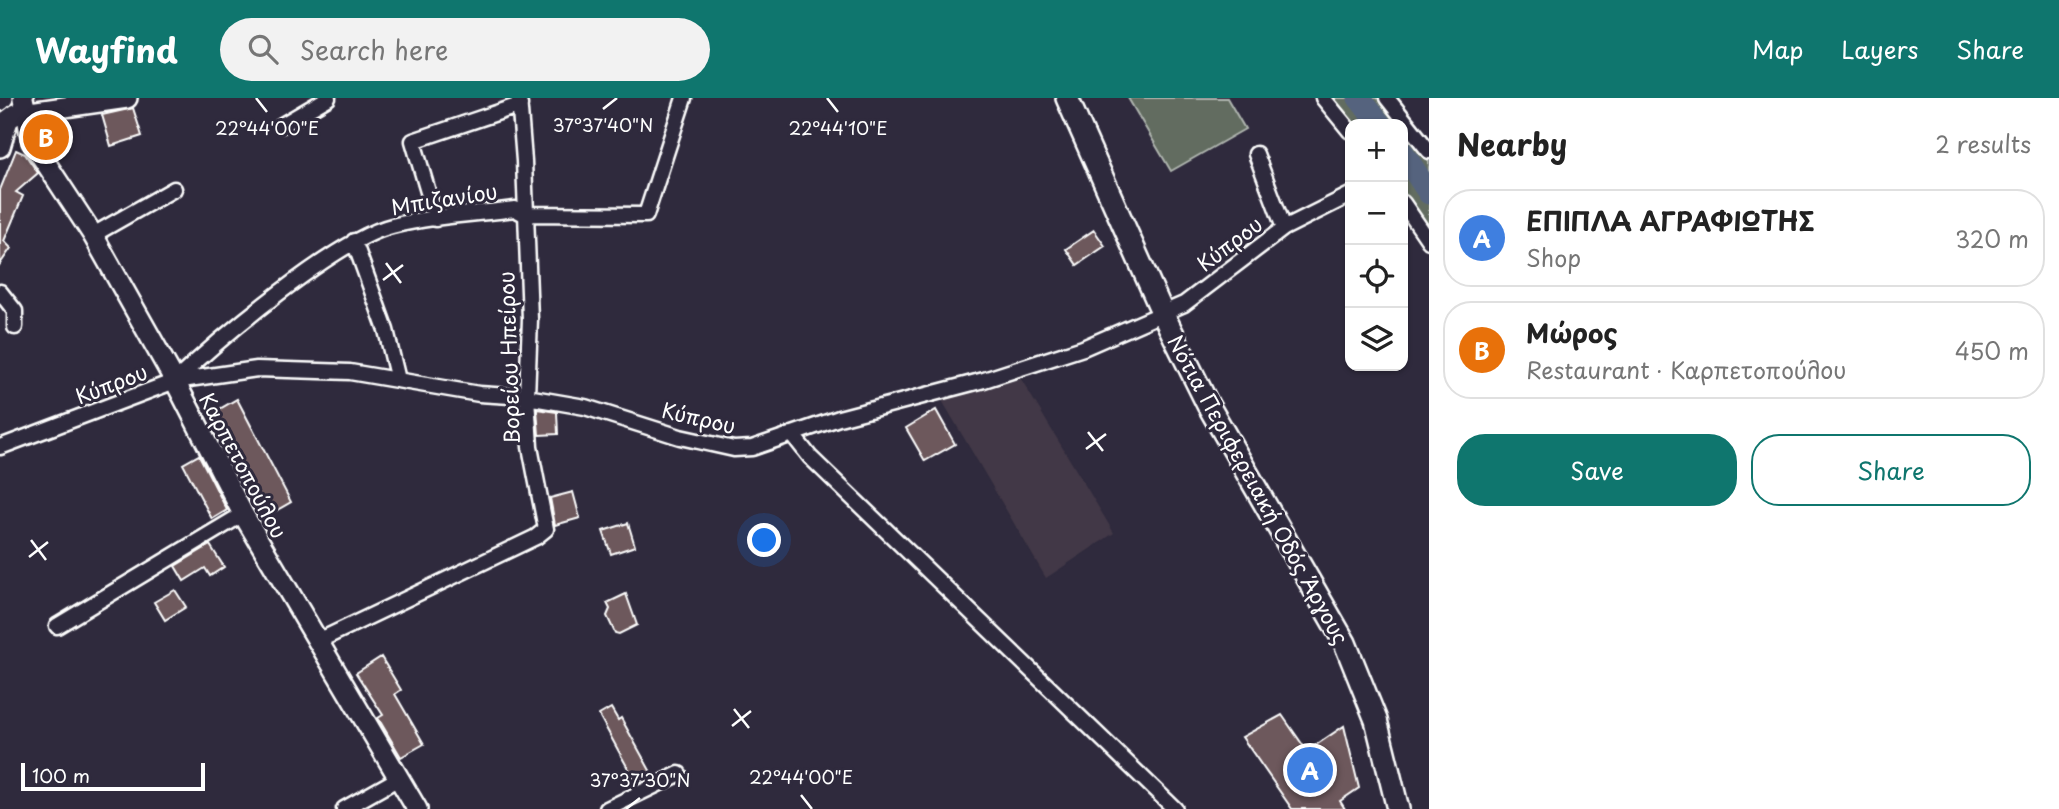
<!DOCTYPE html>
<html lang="en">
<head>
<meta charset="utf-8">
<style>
	body { margin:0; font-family:"Playpen Sans",sans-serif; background:#f2f2f2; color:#222 }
	.controls { position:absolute; right:21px; top:21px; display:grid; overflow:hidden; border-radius:14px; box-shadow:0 2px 5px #0004 }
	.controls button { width:63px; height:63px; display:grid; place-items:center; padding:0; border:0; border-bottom:2px solid #e0e0e0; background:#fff; color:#222; font:35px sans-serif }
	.scale { position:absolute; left:21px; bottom:18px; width:184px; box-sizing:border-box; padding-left:7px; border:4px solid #fff; border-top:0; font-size:19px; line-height:24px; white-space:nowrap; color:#fff; -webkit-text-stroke:5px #2f2a3d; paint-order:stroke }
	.you { position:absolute; left:765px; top:443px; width:24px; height:24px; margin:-18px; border:5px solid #fff; border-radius:50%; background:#1a73e8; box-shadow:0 0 0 10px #1a73e833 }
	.badge { display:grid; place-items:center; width:46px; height:46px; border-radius:50%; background:#0f766e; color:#fff; font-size:23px; font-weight:700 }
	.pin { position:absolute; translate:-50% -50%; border:4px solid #fff; box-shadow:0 2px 7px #0006 }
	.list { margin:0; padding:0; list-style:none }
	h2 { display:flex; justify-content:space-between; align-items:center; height:91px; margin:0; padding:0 28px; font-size:30px }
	h2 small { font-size:23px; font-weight:400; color:#767676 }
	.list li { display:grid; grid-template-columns:46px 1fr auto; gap:21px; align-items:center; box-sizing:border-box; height:98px; margin:0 14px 14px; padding:0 14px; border:2px solid #e0e0e0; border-radius:28px }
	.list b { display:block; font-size:26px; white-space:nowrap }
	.list p { margin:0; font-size:23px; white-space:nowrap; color:#767676 }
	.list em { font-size:23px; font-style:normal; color:#767676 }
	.actions { display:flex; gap:14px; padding:21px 28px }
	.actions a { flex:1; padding:16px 0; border:2px solid #0f766e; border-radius:28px; text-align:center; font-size:24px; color:#0f766e }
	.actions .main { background:#0f766e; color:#fff }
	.icon { flex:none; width:38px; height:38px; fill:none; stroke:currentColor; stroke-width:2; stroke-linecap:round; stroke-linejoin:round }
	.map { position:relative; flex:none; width:1429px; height:711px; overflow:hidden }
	header { display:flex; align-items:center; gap:42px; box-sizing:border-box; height:98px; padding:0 35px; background:#0f766e; color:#fff }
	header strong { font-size:33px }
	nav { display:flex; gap:38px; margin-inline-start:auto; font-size:24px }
	.search { width:490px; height:63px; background:#f2f2f2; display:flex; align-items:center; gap:18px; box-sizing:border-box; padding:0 24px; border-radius:38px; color:#767676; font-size:26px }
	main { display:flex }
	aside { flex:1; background:#fff }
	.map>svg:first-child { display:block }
</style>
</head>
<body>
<header>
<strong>Wayfind</strong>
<div class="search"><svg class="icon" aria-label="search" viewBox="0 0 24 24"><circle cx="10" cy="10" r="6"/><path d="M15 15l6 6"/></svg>Search here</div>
<nav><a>Map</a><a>Layers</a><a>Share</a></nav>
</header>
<main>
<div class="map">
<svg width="1429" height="711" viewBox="0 0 1429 711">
	<rect width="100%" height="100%" fill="#2f2a3d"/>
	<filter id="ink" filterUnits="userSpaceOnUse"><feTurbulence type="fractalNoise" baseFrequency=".0143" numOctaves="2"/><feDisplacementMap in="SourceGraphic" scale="14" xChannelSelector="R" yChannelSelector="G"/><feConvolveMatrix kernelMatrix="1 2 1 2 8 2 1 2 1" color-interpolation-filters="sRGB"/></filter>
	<g filter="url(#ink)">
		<path fill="#423846" d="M1021 281 1114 435 1046 480 940 299Z"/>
		<path fill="#626c60" stroke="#b0b6b0" stroke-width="2" d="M1128 0H1227L1245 31 1171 73Z
			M1328 0H1381L1403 26H1350Z
			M1403 27 1429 63V131L1403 93Z"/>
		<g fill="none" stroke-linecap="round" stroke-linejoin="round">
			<path stroke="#54647e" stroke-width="23" d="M1359 0 1380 26
				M1403 55 1429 95"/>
		</g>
		<path fill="#6d585b" stroke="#fff" stroke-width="2" d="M133 10 142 38 111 48 102 17Z
			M16 52 25 56 38 75 16 94 23 98 4 143 11 150 0 166V92Z
			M1094 132 1105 148 1077 167 1066 151Z
			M237 301 291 404 265 419 250 392 253 390 213 315Z
			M537 311 557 314 558 336 539 337Z
			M936 312 955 346 925 363 906 330Z
			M199 357 227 412 212 421 183 366Z
			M573 394 580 420 555 427 550 400Z
			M628 425 635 448 611 456 603 433Z
			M210 447 224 469 210 478 205 470 184 483 175 468Z
			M175 492 186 509 165 522 154 504Z
			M626 496 637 527 619 536 615 535 607 518 610 511 607 505Z
			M381 559 401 592 395 596 424 646 401 659 378 620 383 617 356 575Z
			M611 610 618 622 621 620 652 676 636 685 599 617Z
			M1282 617 1307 653 1344 628 1359 690 1340 703 1345 711H1292L1242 639Z"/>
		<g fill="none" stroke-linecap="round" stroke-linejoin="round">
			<defs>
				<path id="street" d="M1323 0 1350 33
					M1387 0 1429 53
					M282 27 328 0
					M1256 56 1284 130
					M1403 105 1429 143
					M436 121 413 43 520 7
					M93 137 174 91
					M354 143 386 232 398 282
					M0 194 15 213V229
					M175 283C218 242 337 141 392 128 431 118 475 116 515 111L524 116 646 117 684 0
					M792 336 810 359 1175 711
					M0 349 175 283 257 271 350 274 479 296 527 299 585 309 680 339 734 351 752 350 839 320 984 282 1083 250 1184 206 1284 130 1350 97
					M57 528 243 416
					M318 543 536 439 546 431 530 349 527 299 530 221 524 63 519 0
					M344 711 399 680
					M607 711 679 676"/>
				<path id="secondary" d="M23 0 32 44 93 137 175 283 243 416 417 711
					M0 3 3 0
					M0 49 8 22 16 16 127 0"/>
				<path id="primary" d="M1067 0 1163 216 1208 307 1345 545 1376 622 1398 711"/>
			</defs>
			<use href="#street" stroke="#fff" stroke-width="19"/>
			<use href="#secondary" stroke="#fff" stroke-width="24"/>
			<use href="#primary" stroke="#fff" stroke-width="26"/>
			<use href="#street" stroke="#2f2a3d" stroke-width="14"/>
			<use href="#secondary" stroke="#2f2a3d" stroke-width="19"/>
			<use href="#primary" stroke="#2f2a3d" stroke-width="21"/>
		</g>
	</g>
	<path fill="none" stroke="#fff" stroke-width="2.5" d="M256 0 267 14M827 0 838 14M603 11 617 0M386 165 401 185M383 182 403 167M1088 334 1103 353M1086 351 1106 336M31 442 46 462M29 459 48 444M734 611 749 630M732 628 751 613M801 697 812 711M626 711 640 700"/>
	<g text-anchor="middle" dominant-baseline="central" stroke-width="6" stroke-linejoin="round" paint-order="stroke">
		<g font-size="21" fill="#fff" stroke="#2f2a3d">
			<text transform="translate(444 100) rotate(-9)">Μπιζανίου</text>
			<text transform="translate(1229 145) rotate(-37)">Κύπρου</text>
			<text transform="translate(508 260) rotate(-92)">Βορείου Ηπείρου</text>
			<text transform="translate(111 285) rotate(-21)">Κύπρου</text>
			<text transform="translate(699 319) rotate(13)">Κύπρου</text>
			<text transform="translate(244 367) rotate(62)">Καρπετοπούλου</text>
			<text transform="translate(1259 391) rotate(61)">Νότια Περιφερειακή Οδός Άργους</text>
		</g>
	</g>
	<g font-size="18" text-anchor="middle" fill="#fff" stroke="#2f2a3d" stroke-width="6" stroke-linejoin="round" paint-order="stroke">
		<text x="603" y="34">37°37'40"N</text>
		<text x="267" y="37">22°44'00"E</text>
		<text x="838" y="37">22°44'10"E</text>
		<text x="801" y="686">22°44'00"E</text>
		<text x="640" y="689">37°37'30"N</text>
	</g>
</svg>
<div class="controls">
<button>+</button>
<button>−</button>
<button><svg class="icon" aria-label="locate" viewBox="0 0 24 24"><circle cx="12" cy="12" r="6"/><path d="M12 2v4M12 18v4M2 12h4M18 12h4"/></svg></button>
<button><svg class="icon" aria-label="layers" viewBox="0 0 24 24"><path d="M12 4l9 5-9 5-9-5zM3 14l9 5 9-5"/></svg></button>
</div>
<div class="scale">100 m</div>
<div class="you"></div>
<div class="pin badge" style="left:1310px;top:672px;background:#3f7fe0">A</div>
<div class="pin badge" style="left:46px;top:39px;background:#e8710a">B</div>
</div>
<aside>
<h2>Nearby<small>2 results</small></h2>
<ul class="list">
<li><span class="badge" style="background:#3f7fe0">A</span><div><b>ΕΠΙΠΛΑ ΑΓΡΑΦΙΩΤΗΣ</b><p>Shop</p></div><em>320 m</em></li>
<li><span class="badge" style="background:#e8710a">B</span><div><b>Μώρος</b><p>Restaurant · Καρπετοπούλου</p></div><em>450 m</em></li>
</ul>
<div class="actions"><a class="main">Save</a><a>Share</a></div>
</aside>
</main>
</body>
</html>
